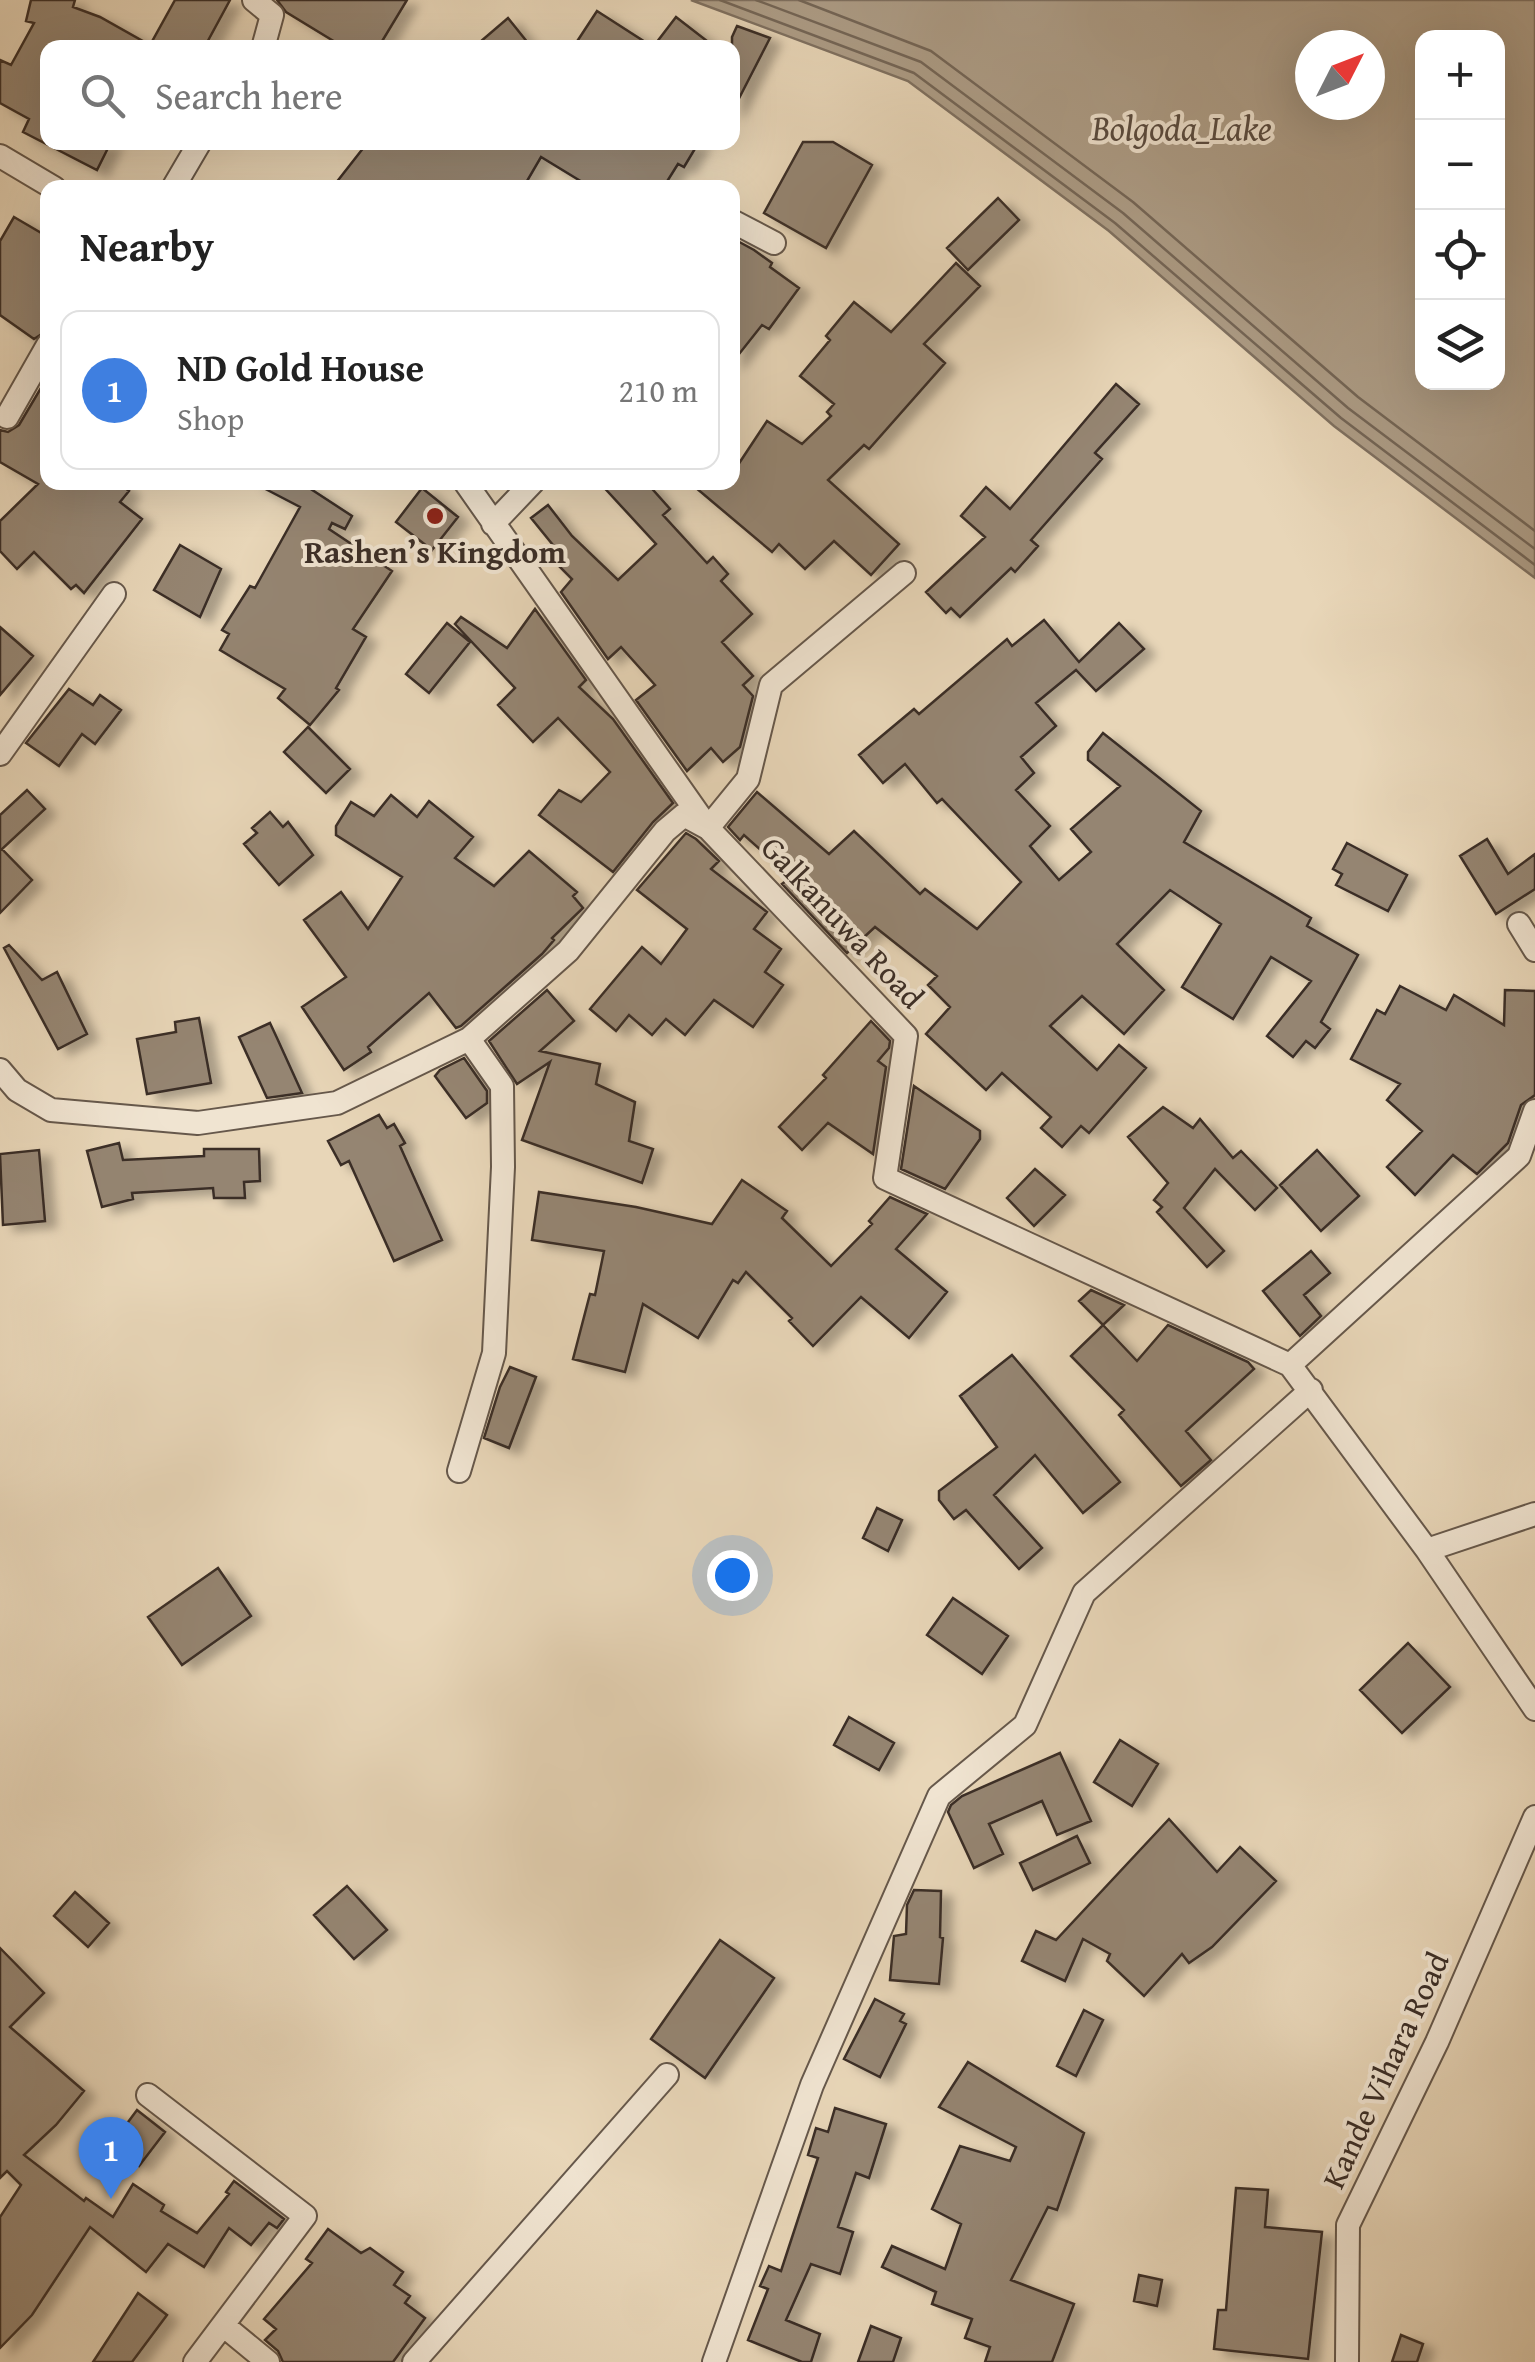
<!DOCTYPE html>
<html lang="en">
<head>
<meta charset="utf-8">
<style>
	body { margin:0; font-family:"Gentium Book Plus",serif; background:#f2f2f2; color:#222 }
	.controls { position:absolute; right:30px; top:30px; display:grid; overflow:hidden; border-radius:20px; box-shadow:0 10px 40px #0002 }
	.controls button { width:90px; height:90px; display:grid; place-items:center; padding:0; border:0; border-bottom:2px solid #e0e0e0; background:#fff; color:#222; font:50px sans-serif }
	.compass { position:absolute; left:1295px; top:30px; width:90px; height:90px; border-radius:50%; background:#fff; box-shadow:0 10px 40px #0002; rotate:48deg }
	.you { position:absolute; left:732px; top:1575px; width:35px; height:35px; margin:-25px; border:8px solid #fff; border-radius:50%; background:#1a73e8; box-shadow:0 0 0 15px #1a73e833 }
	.badge { display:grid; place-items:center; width:65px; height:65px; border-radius:50%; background:#8f2418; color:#fff; font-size:32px; font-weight:700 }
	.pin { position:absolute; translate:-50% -82px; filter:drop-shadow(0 2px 5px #0008) }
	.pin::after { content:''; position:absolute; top:52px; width:35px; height:30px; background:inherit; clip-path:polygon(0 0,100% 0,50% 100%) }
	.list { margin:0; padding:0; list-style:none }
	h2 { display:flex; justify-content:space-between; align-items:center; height:130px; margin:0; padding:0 40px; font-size:42px }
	h2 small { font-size:32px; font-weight:400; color:#767676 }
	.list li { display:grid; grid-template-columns:65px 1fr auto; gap:30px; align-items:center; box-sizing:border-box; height:160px; margin:0 20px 20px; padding:0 20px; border:2px solid #e0e0e0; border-radius:20px }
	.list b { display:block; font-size:38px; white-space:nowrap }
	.list p { margin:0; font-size:32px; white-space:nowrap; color:#767676 }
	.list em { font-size:32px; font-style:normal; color:#767676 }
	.icon { flex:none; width:55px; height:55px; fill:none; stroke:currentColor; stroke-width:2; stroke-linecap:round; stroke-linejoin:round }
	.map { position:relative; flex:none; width:1535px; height:2362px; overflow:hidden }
	.search { position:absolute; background:#fff; box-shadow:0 10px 40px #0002; left:40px; top:40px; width:700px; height:110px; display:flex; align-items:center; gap:25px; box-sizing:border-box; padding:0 35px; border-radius:20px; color:#767676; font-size:38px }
	.panel { position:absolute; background:#fff; box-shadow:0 10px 40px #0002; left:40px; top:180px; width:700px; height:310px; border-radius:20px }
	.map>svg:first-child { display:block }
</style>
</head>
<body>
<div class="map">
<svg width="1535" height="2362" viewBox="0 0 1535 2362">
	<defs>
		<filter id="shadow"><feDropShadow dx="11" dy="6" stdDeviation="5" flood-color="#0004"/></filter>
	</defs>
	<rect width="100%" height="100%" fill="#e8d6b8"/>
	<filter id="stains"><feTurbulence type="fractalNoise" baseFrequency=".002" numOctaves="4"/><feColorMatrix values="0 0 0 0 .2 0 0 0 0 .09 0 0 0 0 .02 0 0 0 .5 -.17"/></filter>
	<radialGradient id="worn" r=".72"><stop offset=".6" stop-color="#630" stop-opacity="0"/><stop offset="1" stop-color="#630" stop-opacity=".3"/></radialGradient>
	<path fill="#ad9d87" stroke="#7f7161" stroke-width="2.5" fill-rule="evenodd" d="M691 0H1535V578L1334 426 1109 231 908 81ZM1422 38H1498V382H1422ZM1310 45H1370V105H1310Z"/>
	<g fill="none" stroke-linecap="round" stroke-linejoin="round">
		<path stroke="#746657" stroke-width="2.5" d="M720 0 914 73 1115 223 1341 418 1535 565
			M756 0 921 62 1123 213 1348 408 1535 549
			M799 0 931 51 1133 202 1358 397 1535 531"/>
	</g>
	<path fill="#958572" stroke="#3b2e27" stroke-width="2.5" filter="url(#shadow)" d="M31 0H75L73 7 100 17 150 45 175 0H230L204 48H48V142H111L97 170 23 132 29 119 0 103V60L11 65 34 23 26 21Z
		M277 0H407L378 48H345L286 12Z
		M597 11 653 47 676 17 716 48H590L578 40Z
		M508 18 532 48H473Z
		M737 26 770 38 732 112V37Z
		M368 142H699L684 167 678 164 663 188H592L541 157 523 188H332Z
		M803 142H833L872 165 826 248 764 213Z
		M998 198 1019 220 968 270 947 248Z
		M14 217 48 237V330L34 339 0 315V241Z
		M732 238 754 250 772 263 770 267 799 288 769 329 762 325 732 363Z
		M956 263 980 286 924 344 945 363 869 449 864 445 828 480 899 544 871 575 834 541 805 569 779 544 772 552 689 482H732V474L767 421 802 444 831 416 827 412 834 404 800 376 830 340 826 336 854 302 891 332Z
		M48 376V482H118L129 491 120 502 142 519 84 593 76 585 71 589 34 552 17 569 0 551V521L38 484 0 462V430L8 432 19 425Z
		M1116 384 1139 404 1095 453 1102 459 1031 540 1038 546 1015 572 1011 568 960 617 951 608 946 613 926 592 985 537 961 516 986 487 1010 509Z
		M252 482H300L352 516 345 529 332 523 329 529 392 571 353 629 366 637 336 688 339 690 310 725 278 698 285 689 220 650 229 634 222 630 250 586 255 588 300 507Z
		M599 482H646L670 509 663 515 707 563 713 557 728 574 721 581 752 614 722 642 753 676 743 685 753 696 740 747 723 762 711 748 687 771 636 700 655 685 621 647 608 659 561 592 572 579 550 557 557 550 531 518 548 505 572 536 618 580 656 544Z
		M422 488 458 517 432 550 396 522Z
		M180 545 221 569 200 617 154 590Z
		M535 609 586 680 579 687 613 719 673 803 653 822 613 872 539 815 559 790 581 802 610 772 558 718 533 742 498 705 515 688 455 624 461 617 507 648Z
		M1044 620 1079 662 1119 623 1144 649 1096 691 1076 670 1036 703 1056 726 1021 757 1034 773 1016 790 1050 826 1030 846 1059 880 1091 852 1071 829 1120 786 1088 760V752L1103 733 1201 811 1184 842 1311 918 1307 926 1358 955 1321 1022 1330 1029 1315 1048 1306 1041 1293 1057 1267 1036 1311 981 1271 957 1233 1019 1182 987 1221 924 1170 890 1117 944 1164 990 1124 1034 1082 996 1050 1026 1097 1070 1119 1045 1146 1068 1089 1133 1081 1126 1062 1147 1041 1128 1051 1117 1002 1073 986 1090 926 1034 950 1007 928 985 937 976 875 927 847 953 782 884 791 877 744 835 740 840 728 827 757 792 829 854 854 831 920 894 925 889 977 929 1021 882 942 799 937 803 905 764 883 783 859 755 914 709 919 714 1007 639 1012 646Z
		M447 623 470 642 429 693 406 674Z
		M0 627 33 656 0 695Z
		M69 689 93 705 100 695 121 710 95 744 82 734 59 766 26 743Z
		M308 727 350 769 326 793 284 752Z
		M27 790 45 809 2 849 32 880 0 913V815Z
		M391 795 417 817 429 801 473 837 455 858 494 886 529 851 577 892 573 896 583 908 552 938 554 940 542 954 461 1026 456 1028 429 993 368 1047 371 1052 344 1070 302 1007 346 977 304 920 341 892 368 929 402 877 336 835V826L351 802 374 816Z
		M270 812 283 827 288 822 313 855 279 885 244 844 257 833 252 828Z
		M686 833 696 839 719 861 711 869 767 912 754 929 781 949 765 972 783 985 753 1027 714 1000 685 1035 666 1019 652 1035 629 1015 616 1031 590 1009 642 947 661 964 687 929 637 890Z
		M1487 839 1508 874 1535 854V889L1496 914 1460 856Z
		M1347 843 1407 875 1388 911 1336 885 1342 874 1333 869Z
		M9 945 42 980 57 972 87 1034 58 1049 4 948Z
		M1400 986 1446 1010 1454 995 1504 1025 1505 990 1535 991V1095L1521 1105 1508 1143 1477 1174 1453 1155 1415 1195 1387 1167 1422 1131 1387 1100 1400 1084 1351 1059 1377 1010 1385 1014Z
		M547 990 574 1021 540 1051 600 1064 596 1084 635 1102 629 1141 653 1149 642 1183 522 1140 550 1062 517 1084 489 1041Z
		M199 1018 211 1083 147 1094 137 1039 176 1032 175 1022Z
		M871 1021 890 1041 889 1048 878 1061 886 1067 873 1154 828 1123 802 1150 779 1127 826 1078 823 1075Z
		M270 1023 277 1038 302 1093 267 1098 239 1037Z
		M464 1058 487 1091V1103L466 1118 435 1076 440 1070Z
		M914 1086 980 1131V1139L945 1189 901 1169Z
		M1163 1107 1193 1128 1200 1119 1233 1158 1241 1151 1277 1188 1255 1210 1215 1169 1184 1208 1224 1251 1207 1267 1157 1212 1162 1207 1154 1200 1168 1183 1128 1137Z
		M379 1115 387 1128 394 1124 405 1143 400 1146 442 1240 394 1261 349 1161 341 1165 328 1141Z
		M119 1143 123 1160 204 1156V1149H259L260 1181 244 1182 245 1198H214L213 1188 132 1193 133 1199 102 1207 87 1151Z
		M39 1150 45 1221 3 1225 0 1154Z
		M1317 1150 1359 1196 1321 1231 1280 1185Z
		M1035 1169 1065 1195 1034 1226 1007 1198Z
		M742 1180 787 1211 782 1218 831 1266 872 1224 869 1221 890 1197 927 1214 896 1249 947 1292 909 1338 861 1297 813 1346 789 1321 792 1318 746 1272 738 1283 733 1280 698 1338 643 1304 625 1372 573 1359 590 1294 595 1295 604 1251 532 1240 539 1192 636 1207 712 1224Z
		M1311 1251 1330 1273 1304 1295 1321 1316 1300 1336 1263 1291Z
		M1091 1290 1124 1305 1103 1325 1079 1301Z
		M1103 1325 1137 1361 1168 1325 1248 1362 1254 1369 1186 1431 1211 1460 1181 1486 1119 1415 1124 1410 1071 1356Z
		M1012 1355 1120 1482 1083 1513 1035 1455 994 1495 1042 1548 1019 1569 966 1510 954 1519 939 1500V1491L997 1447 960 1396Z
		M510 1367 536 1377 509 1448 484 1438 500 1387Z
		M877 1508 902 1520 888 1551 863 1538Z
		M218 1568 251 1616 182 1665 148 1617Z
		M953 1598 1008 1636 982 1674 927 1635Z
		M1408 1643 1450 1687 1402 1733 1360 1690Z
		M849 1717 894 1743 879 1770 834 1745Z
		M1120 1740 1158 1764 1132 1806 1094 1782Z
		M1060 1753 1091 1821 1057 1835 1042 1801 989 1824 1003 1854 974 1868 948 1812 951 1805 962 1796Z
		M1169 1819 1217 1872 1240 1847 1276 1881 1212 1947 1189 1963 1182 1954 1144 1996 1107 1961 1110 1954 1083 1939 1065 1981 1022 1961 1036 1931 1056 1940Z
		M1077 1836 1090 1863 1033 1890 1020 1863Z
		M347 1886 387 1930 354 1959 314 1915Z
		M914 1890 941 1891 940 1937 943 1938 939 1984 890 1980 894 1936 906 1934 907 1905Z
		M75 1892 109 1923 88 1947 54 1916Z
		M720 1940 774 1978 705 2078 651 2039Z
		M0 1948 44 1993 10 2027 84 2091 56 2125 24 2155 84 2201 86 2198 113 2217 133 2184 164 2205 161 2211 197 2233 229 2194 226 2192 234 2181 284 2219 277 2228 269 2223 251 2245 229 2228 204 2267 168 2244 146 2272 90 2227 32 2315 0 2348V2217L21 2185 7 2171 0 2178Z
		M875 1999 904 2014 900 2021 906 2024 880 2077 844 2059Z
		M1084 2010 1103 2020 1076 2076 1057 2066Z
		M968 2062 1084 2133 1057 2210 1048 2207 1011 2280 1074 2304 1052 2362H985L990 2347 965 2338 972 2319 932 2304 936 2292 882 2267 892 2246 945 2269 961 2224 932 2209 960 2146 1010 2161 1016 2147 939 2107Z
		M835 2108 886 2124 869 2178 856 2173 838 2227 853 2232 840 2274 811 2264 786 2320 820 2334 811 2362H802L748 2340 768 2289 760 2286 769 2266 781 2271 818 2158 808 2155 816 2128 828 2132Z
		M137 2110 165 2132 139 2166 111 2145Z
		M1236 2188 1268 2190 1265 2227 1322 2232 1308 2359 1214 2349 1218 2310H1226Z
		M328 2229 361 2253 370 2248 403 2272 394 2285 410 2296 405 2303 425 2318 393 2362H283L278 2351 265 2340 276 2329 264 2319 312 2263 306 2259Z
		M1139 2275 1162 2280 1157 2306 1134 2301Z
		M138 2293 167 2315 132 2362H93Z
		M871 2326 901 2338 893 2362H858Z
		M1401 2335 1423 2344 1417 2362H1392Z"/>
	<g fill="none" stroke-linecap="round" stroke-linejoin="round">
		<defs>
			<path id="street" d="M254 0 272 15 263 48
				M0 156 54 188
				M173 188 200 142
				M732 221 774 243
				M7 417 48 345
				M465 482 706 825
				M493 524 533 482
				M0 754 114 594
				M708 828 748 779 771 685 904 573
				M1519 924 1535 950
				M0 1070 17 1090 51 1110 198 1123 337 1103 469 1039 568 951 665 831 684 815 708 828 906 1036 885 1178 1290 1365 1427 1550 1535 1514
				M1290 1365 1519 1156 1535 1111
				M459 1471 494 1353 503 1167 502 1086 469 1039
				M1427 1550 1535 1709
				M148 2095 305 2216 195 2362
				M223 2325 268 2362
				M414 2362 667 2075
				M714 2362 812 2085 939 1796 1025 1725 1084 1593 1311 1390
				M1347 2362 1348 2225 1437 2042 1535 1817"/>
		</defs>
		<use href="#street" stroke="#66584b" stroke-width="26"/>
		<use href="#street" stroke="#f0e4d1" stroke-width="22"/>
	</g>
	<circle fill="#8f2418" stroke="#f0e4d1" stroke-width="4" cx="435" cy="516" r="10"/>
	<g text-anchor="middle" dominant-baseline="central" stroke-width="8" stroke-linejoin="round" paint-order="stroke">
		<g font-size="32" font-weight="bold" fill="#3b2e27" stroke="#f0e4d1">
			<text x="435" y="551">Rashen’s Kingdom</text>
		</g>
		<g font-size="32" fill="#3b2e27" stroke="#f0e4d1">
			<text transform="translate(843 922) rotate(47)">Galkanuwa Road</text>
			<text transform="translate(1385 2070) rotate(-65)">Kande Vihara Road</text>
		</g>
		<g font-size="35" font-style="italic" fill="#584a3f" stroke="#f0e4d1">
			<text x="1182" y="127">Bolgoda_Lake</text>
		</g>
	</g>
	<rect width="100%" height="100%" filter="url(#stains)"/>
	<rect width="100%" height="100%" fill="url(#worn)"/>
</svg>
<div class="controls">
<button>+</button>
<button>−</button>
<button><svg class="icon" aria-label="locate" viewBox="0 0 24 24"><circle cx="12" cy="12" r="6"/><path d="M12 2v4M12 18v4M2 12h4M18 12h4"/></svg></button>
<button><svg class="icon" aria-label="layers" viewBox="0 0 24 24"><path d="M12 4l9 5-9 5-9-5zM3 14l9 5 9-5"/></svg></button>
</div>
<svg class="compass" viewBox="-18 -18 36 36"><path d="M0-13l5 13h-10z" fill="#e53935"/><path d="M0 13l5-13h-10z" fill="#767676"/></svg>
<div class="you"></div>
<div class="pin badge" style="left:111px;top:2199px;background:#3f7fe0">1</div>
<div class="search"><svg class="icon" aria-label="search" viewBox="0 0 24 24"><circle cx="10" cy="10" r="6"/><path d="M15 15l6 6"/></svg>Search here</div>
<section class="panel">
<h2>Nearby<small></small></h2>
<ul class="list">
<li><span class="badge" style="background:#3f7fe0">1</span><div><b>ND Gold House</b><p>Shop</p></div><em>210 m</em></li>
</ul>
</section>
</div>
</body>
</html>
